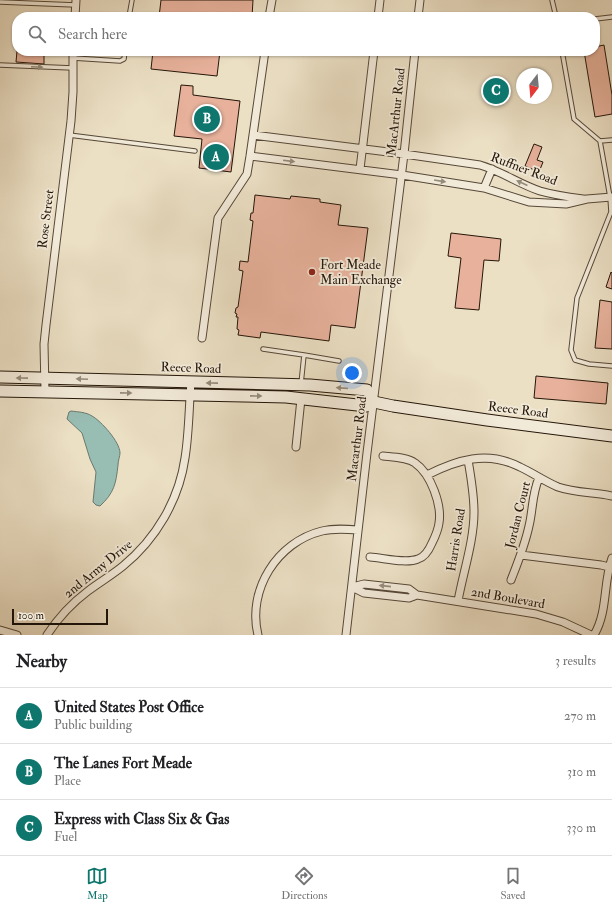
<!DOCTYPE html>
<html lang="en">
<head>
<meta charset="utf-8">
<style>
	body { margin:0; font-family:"IM FELL Double Pica",serif; background:#f6f6f6; color:#202124 }
	.compass { position:absolute; left:516px; top:68px; width:36px; height:36px; border-radius:50%; background:#fff; box-shadow:0 1px 3px #0004; rotate:196deg }
	.scale { position:absolute; left:12px; bottom:10px; width:96px; box-sizing:border-box; padding-left:4px; border:2px solid #241609; border-top:0; font-size:11px; line-height:14px; white-space:nowrap; color:#241609; -webkit-text-stroke:3px #f2ead9; paint-order:stroke }
	.you { position:absolute; left:352px; top:373px; width:14px; height:14px; margin:-10px; border:3px solid #fff; border-radius:50%; background:#1a73e8; box-shadow:0 0 0 6px #1a73e833 }
	.badge { display:grid; place-items:center; width:26px; height:26px; border-radius:50%; background:#0f766e; color:#fff; font-size:13px; font-weight:700 }
	.pin { position:absolute; translate:-50% -50%; border:2px solid #fff; box-shadow:0 1px 4px #0006 }
	.list { margin:0; padding:0; list-style:none }
	h2 { display:flex; justify-content:space-between; align-items:center; height:52px; margin:0; padding:0 16px; font-size:17px }
	h2 small { font-size:13px; font-weight:400; color:#757577 }
	.list li { display:grid; grid-template-columns:26px 1fr auto; gap:12px; align-items:center; box-sizing:border-box; height:56px; padding:0 16px; border-top:1px solid #e0e0e0 }
	.list b { display:block; font-size:15px; white-space:nowrap }
	.list p { margin:0; font-size:13px; white-space:nowrap; color:#757577 }
	.list em { font-size:13px; font-style:normal; color:#757577 }
	.icon { flex:none; width:22px; height:22px; fill:none; stroke:currentColor; stroke-width:2; stroke-linecap:round; stroke-linejoin:round }
	.map { position:relative; flex:none; width:612px; height:635px; overflow:hidden }
	.search { position:absolute; background:#fff; box-shadow:0 1px 3px #0004; left:12px; right:12px; top:12px; height:44px; display:flex; align-items:center; gap:10px; box-sizing:border-box; padding:0 14px; border-radius:16px; color:#757577; font-size:15px }
	.sheet { height:220px; background:#fff }
	nav { display:flex; justify-content:space-around; align-items:center; box-sizing:border-box; height:56px; border-top:1px solid #e0e0e0; background:#fff; font-size:11px; color:#757577 }
	nav a { display:grid; justify-items:center; gap:2px }
	nav .on { color:#0f766e }
	.map>svg:first-child { display:block }
</style>
</head>
<body>
<div class="map">
<svg width="612" height="635" viewBox="0 0 612 635">
	<rect width="100%" height="100%" fill="#ebdfc4"/>
	<filter id="stains"><feTurbulence type="fractalNoise" baseFrequency=".005" numOctaves="4"/><feColorMatrix values="0 0 0 0 .2 0 0 0 0 .09 0 0 0 0 .02 0 0 0 .5 -.17"/></filter>
	<radialGradient id="worn" r=".72"><stop offset=".6" stop-color="#630" stop-opacity="0"/><stop offset="1" stop-color="#630" stop-opacity=".3"/></radialGradient>
	<path fill="#98bdb3" stroke="#6a7a6f" d="M71 411C78 412 86 412 92 416 101 421 120 442 120 453 120 456 118 461 118 465 116 484 114 493 100 506L96 505 93 502 96 472 90 459 82 433 67 419 69 412Z"/>
	<path fill="#e7b19b" stroke="#241609" d="M161 0H253L252 17H159Z
		M604 45 612 95V114L595 117 584 51H595V47Z
		M17 51H31V52L44 53V64L16 62Z
		M153 51H220L217 76 151 69Z
		M181 85 193 86V95L240 101 231 172 199 168 202 139 174 136Z
		M534 144 542 147 537 160 543 162 539 172 525 166Z
		M255 195 290 199 291 196 320 199V202L341 205 338 225 368 228 355 328 331 325 329 341 261 332 260 338 238 335 239 330 237 329 238 317H236L237 314 235 313 236 308 238 307 243 271 239 270 240 261 248 262 253 221 250 220 251 213H253Z
		M451 233 501 239 499 261 484 260 479 310 455 308 461 258 448 256Z
		M611 272 612 273V289L606 287Z
		M600 300 612 302V349L595 348Z
		M536 376 608 383 606 404 534 398Z"/>
	<g fill="none" stroke-linecap="round" stroke-linejoin="round">
		<defs>
			<path id="lane" d="M552 0 556 17
				M0 2 76 5
				M129 17 132 0
				M595 19 612 17
				M562 51 574 119 600 141
				M73 58 120 61 124 59 125 51
				M0 65 73 68
				M69 135 195 151
				M612 140 600 141 610 197 611 212 577 298 571 350 575 360 589 364 612 366
				M263 349 304 355 301 384
				M304 355 339 361"/>
			<path id="street" d="M75 17 76 0
				M269 17 272 0
				M378 17 380 0
				M418 17 420 0
				M253 135 404 154 480 165C501 171 519 184 540 191 554 195 568 197 583 199
				M250 156 402 175 484 188 529 202 566 204 587 199 612 197
				M360 169 374 51
				M484 188 492 169
				M202 338 218 218 247 174 250 156 265 51
				M45 391 44 344 46 325 71 121 73 92V51
				M296 447 301 399
				M427 475C457 460 487 450 520 467 533 473 544 481 558 487 575 493 594 492 612 496
				M521 555 601 565 609 567
				M370 557C384 558 406 564 418 559 425 557 429 550 432 543 435 537 438 531 439 523 442 505 431 474 415 463 407 457 393 457 383 456
				M511 580C518 562 525 545 529 526 533 510 532 493 539 478
				M352 587 364 584 409 589 417 595 536 614 563 622 591 635
				M352 587 364 593 409 598 417 595
				M458 601C463 573 474 541 474 512 474 495 471 477 468 460
				M0 630 17 635
				M47 635C58 618 72 603 88 591 100 582 112 575 123 566 156 539 179 500 185 458 189 433 189 407 191 382
				M258 635C247 590 277 542 322 531 334 528 346 529 358 530
				M346 635 367 453 404 154 415 51
				M594 635C608 612 603 583 612 558"/>
			<path id="secondary" d="M0 377 310 385 367 390 374 402
				M0 391 286 397 366 406 374 402 393 406 487 420 612 436"/>
		</defs>
		<use href="#lane" stroke="#564838" stroke-width="5.5"/>
		<use href="#street" stroke="#564838" stroke-width="9"/>
		<use href="#secondary" stroke="#241609" stroke-width="13"/>
		<use href="#lane" stroke="#f2ead9" stroke-width="3.5"/>
		<use href="#street" stroke="#f2ead9" stroke-width="7"/>
		<use href="#secondary" stroke="#f2ead9" stroke-width="11"/>
	</g>
	<defs><path id="oneway-solid" d="M-6-.8H1V-3.2L6.5 0L1 3.2V.8H-6Z"/></defs>
	<g fill="#958b7b">
		<use href="#oneway-solid" transform="translate(37 67) rotate(3)"/>
		<use href="#oneway-solid" transform="translate(289 161) rotate(7)"/>
		<use href="#oneway-solid" transform="translate(440 181) rotate(9)"/>
		<use href="#oneway-solid" transform="translate(522 183) rotate(-155)"/>
		<use href="#oneway-solid" transform="translate(22 378) rotate(-179)"/>
		<use href="#oneway-solid" transform="translate(82 379) rotate(-178)"/>
		<use href="#oneway-solid" transform="translate(212 383) rotate(-179)"/>
		<use href="#oneway-solid" transform="translate(342 388) rotate(-175)"/>
		<use href="#oneway-solid" transform="translate(126 393) rotate(1)"/>
		<use href="#oneway-solid" transform="translate(256 396) rotate(1)"/>
		<use href="#oneway-solid" transform="translate(385 586) rotate(-174)"/>
	</g>
	<circle fill="#8f2418" stroke="#f2ead9" stroke-width="1.5" cx="312" cy="272" r="4"/>
	<g text-anchor="middle" dominant-baseline="central" stroke-width="3.5" stroke-linejoin="round" paint-order="stroke">
		<g font-size="13" fill="#241609" stroke="#f2ead9">
			<text transform="translate(396 112) rotate(-84)">MacArthur Road</text>
			<text transform="translate(524 169) rotate(21)">Ruffner Road</text>
			<text transform="translate(46 219) rotate(-83)">Rose Street</text>
			<text transform="translate(191 368) rotate(2)">Reece Road</text>
			<text transform="translate(518 410) rotate(7)">Reece Road</text>
			<text transform="translate(357 439) rotate(-83)">Macarthur Road</text>
			<text transform="translate(518 515) rotate(-76)">Jordan Court</text>
			<text transform="translate(456 540) rotate(-81)">Harris Road</text>
			<text transform="translate(98 569) rotate(-39)">2nd Army Drive</text>
			<text transform="translate(508 598) rotate(10)">2nd Boulevard</text>
		</g>
		<g font-size="13" fill="#241609" stroke="#f2ead9" text-anchor="start">
			<text x="320" y="265">Fort Meade<tspan x="320" dy="15">Main Exchange</tspan></text>
		</g>
	</g>
	<rect width="100%" height="100%" filter="url(#stains)"/>
	<rect width="100%" height="100%" fill="url(#worn)"/>
</svg>
<svg class="compass" viewBox="-18 -18 36 36"><path d="M0-13l5 13h-10z" fill="#e53935"/><path d="M0 13l5-13h-10z" fill="#757577"/></svg>
<div class="scale">100 m</div>
<div class="you"></div>
<div class="pin badge" style="left:216px;top:157px">A</div>
<div class="pin badge" style="left:207px;top:119px">B</div>
<div class="pin badge" style="left:496px;top:91px">C</div>
<div class="search"><svg class="icon" aria-label="search" viewBox="0 0 24 24"><circle cx="10" cy="10" r="6"/><path d="M15 15l6 6"/></svg>Search here</div>
</div>
<section class="sheet">
<h2>Nearby<small>3 results</small></h2>
<ul class="list">
<li><span class="badge">A</span><div><b>United States Post Office</b><p>Public building</p></div><em>270 m</em></li>
<li><span class="badge">B</span><div><b>The Lanes Fort Meade</b><p>Place</p></div><em>310 m</em></li>
<li><span class="badge">C</span><div><b>Express with Class Six &amp; Gas</b><p>Fuel</p></div><em>330 m</em></li>
</ul>
</section>
<nav>
<a class="on"><svg class="icon" aria-label="map" viewBox="0 0 24 24"><path d="M3 6l6-2 6 2 6-2v14l-6 2-6-2-6 2zM9 4v14M15 6v14"/></svg>Map</a>
<a><svg class="icon" aria-label="directions" viewBox="0 0 24 24"><path d="M12 3l9 9-9 9-9-9zM9 14v-3h6M13 9l2 2-2 2"/></svg>Directions</a>
<a><svg class="icon" aria-label="saved" viewBox="0 0 24 24"><path d="M7 4h10v16l-5-4-5 4z"/></svg>Saved</a>
</nav>
</body>
</html>
